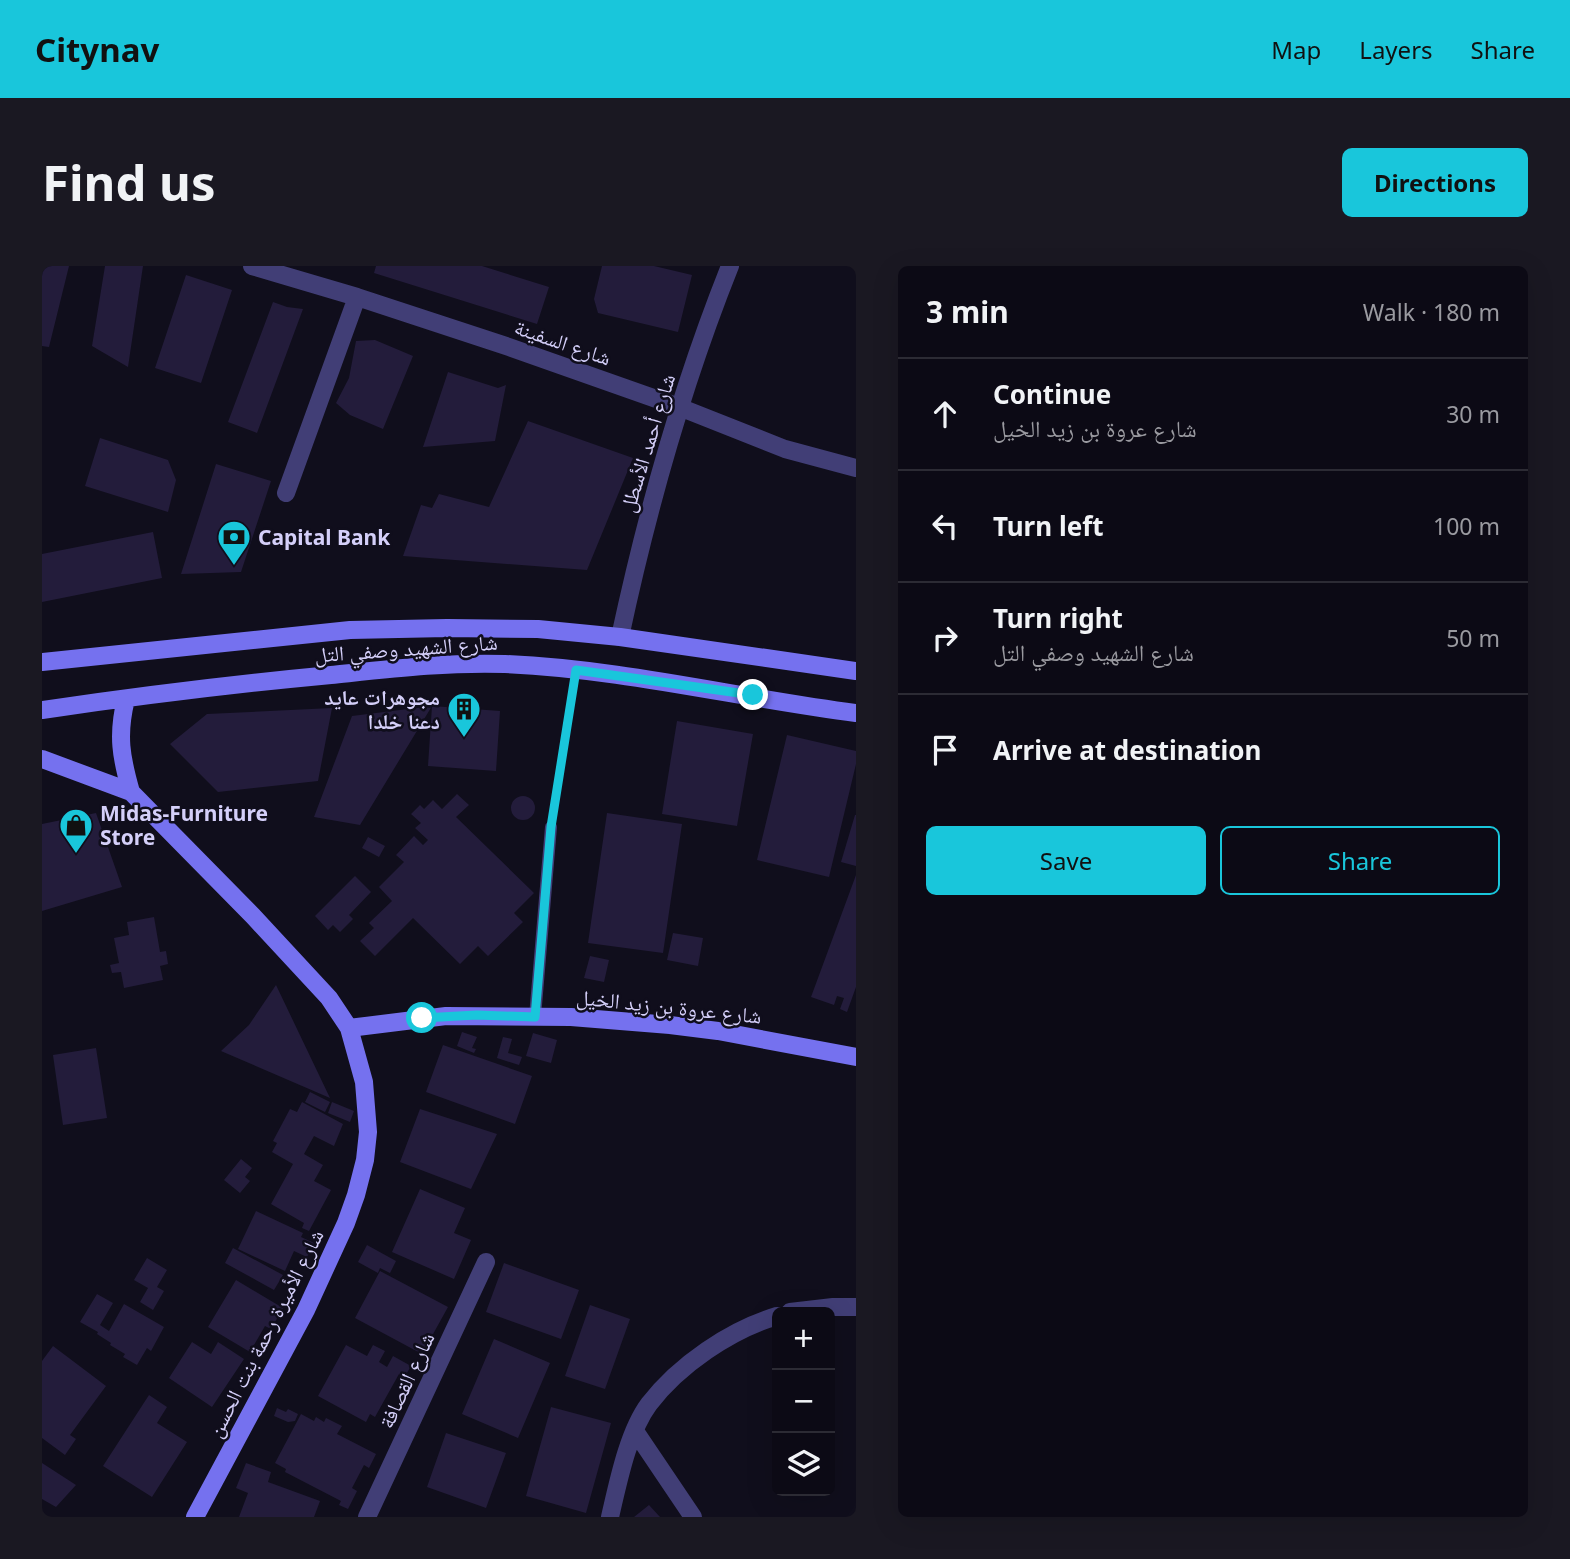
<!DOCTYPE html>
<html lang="en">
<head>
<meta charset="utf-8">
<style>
	body { margin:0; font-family:"Noto Sans","Noto Naskh Arabic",sans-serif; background:#1a1822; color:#f1f3f6 }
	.controls { position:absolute; right:21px; bottom:21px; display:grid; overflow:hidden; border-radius:10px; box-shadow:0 7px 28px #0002 }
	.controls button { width:63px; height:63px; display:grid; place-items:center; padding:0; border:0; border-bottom:2px solid #2c2b34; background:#0c0a15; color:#f1f3f6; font:35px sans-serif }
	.stop { position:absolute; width:21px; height:21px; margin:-16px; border:5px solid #19c6db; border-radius:50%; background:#fff }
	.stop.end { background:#19c6db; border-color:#fff; box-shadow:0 2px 7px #0008 }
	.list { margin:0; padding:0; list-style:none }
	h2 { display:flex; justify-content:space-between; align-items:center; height:91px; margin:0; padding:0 28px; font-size:30px }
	h2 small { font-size:23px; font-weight:400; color:#9a9aa0 }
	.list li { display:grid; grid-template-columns:46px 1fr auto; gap:21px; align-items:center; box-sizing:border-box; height:112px; padding:0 28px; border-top:2px solid #2c2b34 }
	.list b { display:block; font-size:26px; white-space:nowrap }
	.list p { margin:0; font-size:23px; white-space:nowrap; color:#9a9aa0 }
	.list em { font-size:23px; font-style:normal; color:#9a9aa0 }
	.actions { display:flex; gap:14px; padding:21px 28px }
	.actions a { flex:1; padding:16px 0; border:2px solid #19c6db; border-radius:10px; text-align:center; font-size:24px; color:#19c6db }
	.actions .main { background:#19c6db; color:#111 }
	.icon { flex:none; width:38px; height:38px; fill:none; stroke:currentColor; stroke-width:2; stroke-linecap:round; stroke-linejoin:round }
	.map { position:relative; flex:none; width:814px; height:1251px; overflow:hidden; border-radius:10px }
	header { display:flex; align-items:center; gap:42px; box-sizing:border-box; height:98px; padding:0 35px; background:#19c6db; color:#111 }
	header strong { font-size:33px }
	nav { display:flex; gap:38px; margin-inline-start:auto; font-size:24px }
	.intro { display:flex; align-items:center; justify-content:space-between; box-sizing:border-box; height:168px; padding:0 42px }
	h1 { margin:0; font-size:49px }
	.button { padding:18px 32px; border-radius:10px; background:#19c6db; color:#111; font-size:24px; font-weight:700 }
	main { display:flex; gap:42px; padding:0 42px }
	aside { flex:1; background:#0c0a15; border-radius:10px; box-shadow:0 7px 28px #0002 }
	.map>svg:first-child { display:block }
</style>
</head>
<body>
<header>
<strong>Citynav</strong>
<nav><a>Map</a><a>Layers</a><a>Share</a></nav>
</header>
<div class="intro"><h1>Find us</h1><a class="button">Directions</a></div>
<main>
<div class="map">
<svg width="814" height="1251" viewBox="0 0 814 1251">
	<rect width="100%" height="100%" fill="#100e1c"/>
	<path fill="#231c3b" d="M0 0H27L7 81 0 80Z
		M63 0H101L86 101 50 80Z
		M334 0H440L507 21 495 58 332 7Z
		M560 0H612L650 9 636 66 556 47 552 33Z
		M144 9 190 24 159 117 113 102Z
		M231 36 245 41 261 43 215 167 186 156Z
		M333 74 371 90 341 163 308 149 294 137 307 112 314 75Z
		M406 106 456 122 464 119 453 175 381 181Z
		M486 155 591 192 545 304 361 290 379 239 390 242 397 228 447 241Z
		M58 172 126 194 134 214 126 246 43 220Z
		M174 198 229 215 199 306 139 308Z
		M111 266 120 312 0 336V288Z
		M390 440 458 445 454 505 386 500 390 440 318 559 272 551 310 450Z
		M290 442 276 515 176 526 128 478 165 448Z
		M635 455 711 468 695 560 620 548Z
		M745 469 814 485V498L787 611 715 594Z
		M415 528 427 539 414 551 492 627 472 647 481 656 446 690 436 680 418 698 371 652 333 690 318 675 332 662 327 657 350 635 337 621 362 596 354 589 372 570 381 579 386 574 373 562 379 557 369 548 378 539 382 543 391 534 400 543Z
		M469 542a12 12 0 1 1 24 0a12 12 0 1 1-24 0Z
		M54 547 80 621 0 645V558Z
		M565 547 640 558 621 687 546 677Z
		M813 549H814V600L799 596Z
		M326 571 343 580 337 591 320 582Z
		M814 609V721L805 746 798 743 802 732 795 730 792 739 769 731Z
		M313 610 329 626 307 649 311 653 298 666 291 659 286 664 273 650Z
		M112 651 118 686 124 685 126 698 118 700 121 714 82 722 79 706 70 707 68 699 77 697 72 672 87 669 85 656Z
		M631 667 661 672 656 700 625 694Z
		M548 690 567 694 562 716 542 712Z
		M234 719 288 832 179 785 207 759Z
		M420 766 435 771 430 782 434 783 432 787 415 780Z
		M491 767 515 774 509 797 484 790Z
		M461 771 470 773 466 787 480 791 477 799 455 792Z
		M401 779 490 810 473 858 384 826Z
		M54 782 65 852 21 859 11 789Z
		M268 826 288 836 283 846 263 836Z
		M260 836 301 858 292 880 272 870 262 888 281 899 272 915 289 924 267 965 260 962 262 957 229 938 251 898 230 886 235 877 231 875 248 843 255 846Z
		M290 836 312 845 308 856 286 847Z
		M378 843 455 868 429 923 358 896Z
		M199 893 210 902 203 911 208 915 198 927 182 914Z
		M378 923 423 942 412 967 429 974 412 1013 350 986Z
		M214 945 261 967 259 971 272 977 265 991 252 985 243 1005 196 983Z
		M325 979 354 995 348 1007 338 1002 336 1007 316 996Z
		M191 982 241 1009 232 1024 183 997Z
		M105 992 125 1004 115 1021 122 1025 111 1044 98 1036 106 1022 92 1014Z
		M462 997 537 1024 519 1073 444 1046Z
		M338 1005 406 1041 380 1088 313 1052Z
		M194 1014 241 1042 229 1063 223 1060 208 1086 166 1061Z
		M55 1028 71 1037 58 1059 67 1065 82 1038 122 1061 109 1085 105 1082 95 1099 81 1091 83 1088 68 1079 69 1077 55 1068 56 1066 38 1056Z
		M548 1039 588 1053 563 1123 523 1110Z
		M452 1073 508 1097 476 1172 420 1148Z
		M150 1076 169 1088 176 1076 202 1093 170 1141 127 1112Z
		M304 1079 325 1090 331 1079 343 1085 337 1096 345 1101 351 1090 369 1100 362 1112 357 1108 333 1151 328 1148 324 1156 276 1130Z
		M11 1080 64 1120 28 1169 34 1173 23 1189 0 1172V1095Z
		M107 1129 125 1141 115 1157 145 1176 110 1231 61 1200Z
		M509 1141 569 1157 544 1247 484 1230Z
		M235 1142 244 1146 246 1143 256 1148 253 1155 246 1156 232 1150Z
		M259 1148 272 1155 274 1151 282 1156 284 1152 300 1160 295 1168 334 1188 327 1202 322 1199 310 1222 315 1225 306 1243 297 1239 299 1235 243 1206 244 1203 233 1197Z
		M404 1167 464 1187 444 1242 385 1221Z
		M0 1197 34 1219 14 1241 0 1233Z
		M204 1197 229 1206 226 1216 278 1235 272 1251H197L206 1227 194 1222Z
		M607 1239 618 1251H592Z"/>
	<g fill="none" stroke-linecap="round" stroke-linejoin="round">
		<path stroke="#3aa29c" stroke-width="4.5" stroke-dasharray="3.5 5" stroke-linecap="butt" d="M512 545 531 422"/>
		<path stroke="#413e76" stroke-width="12" d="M493 751 509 561"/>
		<path stroke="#413e76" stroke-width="18" d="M210 0 315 31 467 81 637 141 743 183 814 202
			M244 227 315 31
			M578 371C605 245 640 120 688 0
			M748 1046 791 1041H814
			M593 1165 651 1251
			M325 1251 444 996
			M568 1251C576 1217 586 1166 607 1138 637 1099 688 1064 735 1050"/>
		<path stroke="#7571ef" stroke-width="18" d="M0 396 308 364 405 362 496 363 578 371 814 405
			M84 433C75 469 79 491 89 526
			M0 444C96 430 192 418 289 409 347 403 405 396 463 398 581 403 697 432 814 447
			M0 493 89 526 211 650 287 732 307 762 322 816 326 866 323 894 314 929 304 957 264 1044 153 1251
			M307 762 404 750 529 751 628 759 676 765 814 791"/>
	</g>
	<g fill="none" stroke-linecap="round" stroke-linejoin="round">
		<path stroke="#19c6db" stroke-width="9" d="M380 752 435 749 493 751 509 561 534 404 711 429"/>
	</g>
	<defs>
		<symbol id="bank-pin" viewBox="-11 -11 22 30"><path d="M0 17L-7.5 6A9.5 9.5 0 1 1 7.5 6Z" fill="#19c6db" stroke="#100e1c"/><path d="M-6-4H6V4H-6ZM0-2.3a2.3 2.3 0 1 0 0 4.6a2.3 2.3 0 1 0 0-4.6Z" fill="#111"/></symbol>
		<symbol id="building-pin" viewBox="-11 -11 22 30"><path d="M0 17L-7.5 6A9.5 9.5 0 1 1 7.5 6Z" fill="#19c6db" stroke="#100e1c"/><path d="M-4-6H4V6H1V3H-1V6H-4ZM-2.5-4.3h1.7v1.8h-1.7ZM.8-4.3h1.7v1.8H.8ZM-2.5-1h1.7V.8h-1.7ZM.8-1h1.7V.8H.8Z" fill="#111"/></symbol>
		<symbol id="shop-pin" viewBox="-11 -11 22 30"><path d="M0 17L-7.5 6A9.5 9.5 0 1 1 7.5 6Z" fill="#19c6db" stroke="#100e1c"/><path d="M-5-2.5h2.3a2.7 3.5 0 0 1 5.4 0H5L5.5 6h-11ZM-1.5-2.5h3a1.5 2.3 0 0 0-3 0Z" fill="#111"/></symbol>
	</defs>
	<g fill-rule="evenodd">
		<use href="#bank-pin" x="173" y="252" width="38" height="52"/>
		<use href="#building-pin" x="403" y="424" width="38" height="52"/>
		<use href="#shop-pin" x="15" y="540" width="38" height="52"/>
	</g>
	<g text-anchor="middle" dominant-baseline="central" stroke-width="5" stroke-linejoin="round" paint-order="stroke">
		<g font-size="21" fill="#d4cff9" stroke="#100e1c">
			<text transform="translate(521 76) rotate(19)">شارع السفينة</text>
			<text transform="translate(605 177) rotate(-73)">شارع أحمد الأسطل</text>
			<text transform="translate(364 382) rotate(-4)">شارع الشهيد وصفي التل</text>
			<text transform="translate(627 740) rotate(6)">شارع عروة بن زيد الخيل</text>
			<text transform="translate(223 1067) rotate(-63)">شارع الأميرة رحمة بنت الحسن</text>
			<text transform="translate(364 1114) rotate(-65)">شارع القصافة</text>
		</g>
		<g font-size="21" font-weight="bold" fill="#d4cff9" stroke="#100e1c" text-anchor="start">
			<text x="216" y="271">Capital Bank</text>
			<text x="398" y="431" text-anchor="end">مجوهرات عايد<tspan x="398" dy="24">دعنا خلدا</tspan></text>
			<text x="58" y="547">Midas-Furniture<tspan x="58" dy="24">Store</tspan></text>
		</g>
	</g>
</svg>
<div class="controls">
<button>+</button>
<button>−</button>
<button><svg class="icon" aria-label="layers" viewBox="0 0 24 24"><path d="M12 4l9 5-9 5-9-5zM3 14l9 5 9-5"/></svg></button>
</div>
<div class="stop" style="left:380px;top:752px"></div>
<div class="stop end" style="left:711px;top:429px"></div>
</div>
<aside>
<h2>3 min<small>Walk · 180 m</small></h2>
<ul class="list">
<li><svg class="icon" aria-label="ahead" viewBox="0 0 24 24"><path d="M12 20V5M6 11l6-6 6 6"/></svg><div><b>Continue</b><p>شارع عروة بن زيد الخيل</p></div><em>30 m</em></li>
<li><svg class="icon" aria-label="left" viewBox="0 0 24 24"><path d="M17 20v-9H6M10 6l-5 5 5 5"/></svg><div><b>Turn left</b></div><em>100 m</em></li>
<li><svg class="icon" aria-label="right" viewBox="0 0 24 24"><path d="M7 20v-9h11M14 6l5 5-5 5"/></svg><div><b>Turn right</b><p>شارع الشهيد وصفي التل</p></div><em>50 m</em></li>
<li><svg class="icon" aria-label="arrive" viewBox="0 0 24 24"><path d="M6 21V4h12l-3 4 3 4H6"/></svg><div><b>Arrive at destination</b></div></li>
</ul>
<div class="actions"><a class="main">Save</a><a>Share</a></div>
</aside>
</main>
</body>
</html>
